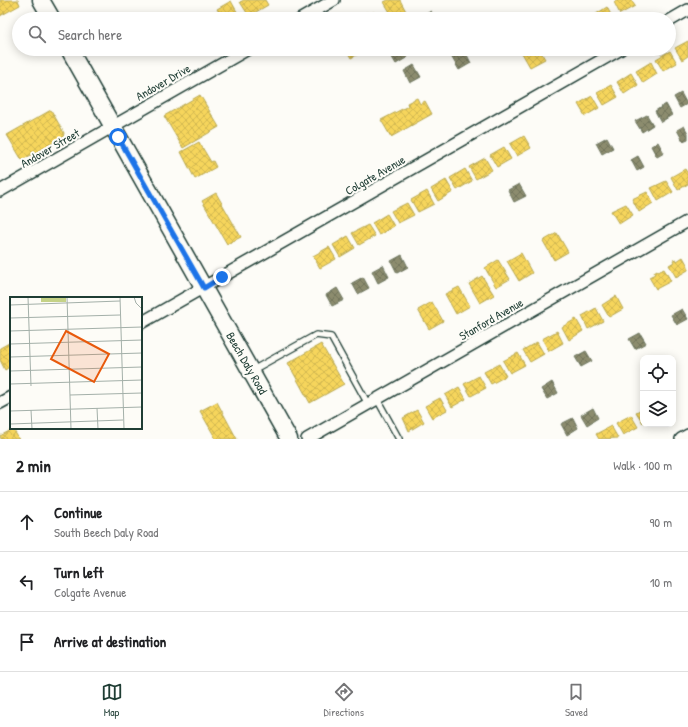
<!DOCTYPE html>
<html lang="en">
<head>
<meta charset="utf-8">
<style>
	body { margin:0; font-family:"Patrick Hand",sans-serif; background:#f2f2f2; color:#202124 }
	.controls { position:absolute; right:12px; bottom:12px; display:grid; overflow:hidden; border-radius:8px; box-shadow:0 2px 10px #0003 }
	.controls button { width:36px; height:36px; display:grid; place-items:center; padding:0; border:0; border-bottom:1px solid #e0e0e0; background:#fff; color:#202124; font:20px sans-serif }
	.stop { position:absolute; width:12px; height:12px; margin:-9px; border:3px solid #1a73e8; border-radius:50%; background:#fff }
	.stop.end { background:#1a73e8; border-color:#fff; box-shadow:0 1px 4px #0008 }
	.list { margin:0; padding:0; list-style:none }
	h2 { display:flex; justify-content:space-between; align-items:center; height:52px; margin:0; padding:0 16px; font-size:17px }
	h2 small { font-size:13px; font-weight:400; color:#757577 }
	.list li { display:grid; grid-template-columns:26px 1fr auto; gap:12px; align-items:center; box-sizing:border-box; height:60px; padding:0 16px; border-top:1px solid #e0e0e0 }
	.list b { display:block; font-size:15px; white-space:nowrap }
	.list p { margin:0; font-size:13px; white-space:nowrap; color:#757577 }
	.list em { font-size:13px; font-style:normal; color:#757577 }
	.icon { flex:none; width:22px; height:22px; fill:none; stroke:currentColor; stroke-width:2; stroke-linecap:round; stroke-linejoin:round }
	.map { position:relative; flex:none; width:688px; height:439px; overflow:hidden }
	.search { position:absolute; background:#fff; box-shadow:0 2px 10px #0003; left:12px; right:12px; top:12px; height:44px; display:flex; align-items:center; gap:10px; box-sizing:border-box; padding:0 14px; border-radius:22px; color:#757577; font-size:15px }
	.sheet { height:232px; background:#fff }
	nav { display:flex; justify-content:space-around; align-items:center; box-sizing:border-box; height:56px; border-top:1px solid #e0e0e0; background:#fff; font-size:11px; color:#757577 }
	nav a { display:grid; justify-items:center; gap:2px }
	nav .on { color:#1f3d34 }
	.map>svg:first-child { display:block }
</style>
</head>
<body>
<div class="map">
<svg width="688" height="439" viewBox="0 0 688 439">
	<defs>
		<pattern id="homes-cross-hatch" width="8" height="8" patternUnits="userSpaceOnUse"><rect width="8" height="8" fill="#f6d55c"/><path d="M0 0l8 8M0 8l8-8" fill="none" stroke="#d2b851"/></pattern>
		<pattern id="industry-cross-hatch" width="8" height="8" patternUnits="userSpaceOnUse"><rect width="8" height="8" fill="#8c8c6e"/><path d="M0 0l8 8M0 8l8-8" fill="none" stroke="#72745b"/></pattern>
	</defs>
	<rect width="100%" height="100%" fill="#fdfcf7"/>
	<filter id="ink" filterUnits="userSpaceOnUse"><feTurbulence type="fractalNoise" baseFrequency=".025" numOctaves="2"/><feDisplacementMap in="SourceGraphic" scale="8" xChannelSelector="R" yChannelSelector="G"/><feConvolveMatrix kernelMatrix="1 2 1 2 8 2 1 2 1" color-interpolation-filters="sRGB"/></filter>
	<g filter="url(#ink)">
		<path fill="url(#homes-cross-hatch)" stroke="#b6a750" d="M0 0H18L20 5 0 16Z
			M244 0H265L268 5 249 16 240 2Z
			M388 0H400L410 19H394L384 2Z
			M618 0H631L635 6 620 14 614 2Z
			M231 1 241 19H223L217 9Z
			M607 7 613 19H594L593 16Z
			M367 12 369 14 374 12 378 19H361L360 16Z
			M688 41V56L682 60 675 48Z
			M346 49H363L364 51 351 58Z
			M529 49H539L545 59 530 67 522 53Z
			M670 51 677 63 663 71 656 59Z
			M651 62 657 74 643 83 636 71Z
			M631 73 638 85 624 94 617 82Z
			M611 85 618 97 604 105 597 93Z
			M200 95 219 127 183 148 164 116Z
			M592 96 599 108 585 116 578 104Z
			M417 98 420 104 425 101 432 114 391 137 381 120 408 106 407 103Z
			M51 110 64 133 63 137 22 160 7 135Z
			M524 136 531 148 517 156 510 144Z
			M199 142 211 162 213 161 216 167 195 179 181 152Z
			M504 147 511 159 497 167 490 155Z
			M485 158 492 170 476 179 469 167Z
			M465 169 472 181 457 190 450 178Z
			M685 169 688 174V184L678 190 671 177Z
			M446 180 453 192 438 201 431 189Z
			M666 181 673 192 658 201 651 188Z
			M427 191 434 204 418 212 411 200Z
			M647 192 653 203 639 212 632 199Z
			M216 193 241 237 227 244 202 201Z
			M407 203 414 215 398 223 391 211Z
			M626 204 633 215 619 224 611 211Z
			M387 214 394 226 379 235 372 223Z
			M368 225 375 236 359 245 352 233Z
			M557 233 568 252 554 260 543 241Z
			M348 236 355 248 340 257 333 245Z
			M329 247 336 259 320 268 313 256Z
			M521 253 532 273 519 281 507 261Z
			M683 257 688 266V270L676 277 669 265 674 262 673 260 676 259 677 261Z
			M498 260 510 279 496 287 485 268Z
			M664 269 671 281 656 289 649 277 655 274 654 272 657 270 658 272Z
			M482 276 494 295 480 303 469 284Z
			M459 287 470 306 456 314 445 294Z
			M616 296 623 309 609 317 602 305Z
			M432 302 443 321 429 329 418 310Z
			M596 308 603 321 588 329 582 316Z
			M576 319 583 331 569 340 562 327Z
			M557 331 563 343 549 351 542 339Z
			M537 342 544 354 530 362 523 350Z
			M9 343 11 347V366L5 370 0 360V348Z
			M321 344 344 384 310 403 288 363Z
			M518 353 525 365 510 373 503 361Z
			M499 364 506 376 491 384 484 372Z
			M479 376 486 388 471 396 464 384Z
			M459 387 466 399 452 407 445 395Z
			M440 398 447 410 432 418 425 406Z
			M217 402 237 439H216L200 411Z
			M642 409H643V423L636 412Z
			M417 410 424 422 409 431 403 418Z
			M631 415 638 427 623 435 616 423Z
			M611 426 618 438 599 439 596 434Z
			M13 429 19 439H1L0 436Z"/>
		<path fill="url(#industry-cross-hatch)" stroke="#6b745d" d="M431 11 435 19H422L421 17Z
			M398 49H404L408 57 396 64 390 54Z
			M464 49 471 63 459 70 451 56Z
			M414 65 421 77 410 83 404 71Z
			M681 93 687 104 680 108 674 97Z
			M666 104 672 115 661 122 655 111Z
			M647 115 653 125 642 132 635 121Z
			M684 126 688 133V139L683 141 677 130Z
			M607 137 613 148 602 154 596 143Z
			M658 142 664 153 657 157 651 146Z
			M638 156 644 167 637 171 631 160Z
			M519 184 526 196 514 202 508 190Z
			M402 255 408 267 397 273 391 261Z
			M383 265 389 277 378 283 372 271Z
			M363 277 369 288 358 294 352 283Z
			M337 288 344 300 332 306 326 295Z
			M682 309 688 319 677 325 671 315Z
			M640 333 646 343 635 349 629 339Z
			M586 351 592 361 581 367 575 357Z
			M552 382 558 393 547 399 541 389Z
			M593 408 598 418 587 425 581 415Z
			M573 418 578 428 567 435 561 424Z"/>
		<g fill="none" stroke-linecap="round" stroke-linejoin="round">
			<defs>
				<path id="service" d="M251 371 316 335 331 337 368 404
					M377 399 399 439"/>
				<path id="minor" d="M301 19 334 0
					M669 21 688 10
					M0 191 248 49
					M141 323 621 49
					M0 403 11 397
					M307 439 688 221
					M681 439 688 435"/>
				<path id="secondary" d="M41 0 52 19
					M69 49 289 439"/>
			</defs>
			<use href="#service" stroke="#1f3d34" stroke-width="8"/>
			<use href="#minor" stroke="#1f3d34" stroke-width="14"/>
			<use href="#secondary" stroke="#1f3d34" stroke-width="19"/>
			<use href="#service" stroke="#fdfcf7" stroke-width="5.5"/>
			<use href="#minor" stroke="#fdfcf7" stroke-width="11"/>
			<use href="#secondary" stroke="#fdfcf7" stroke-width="16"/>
		</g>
	</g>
	<g fill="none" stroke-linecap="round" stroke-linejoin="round" filter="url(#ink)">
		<path stroke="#1a73e8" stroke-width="5" d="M118 137 204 288 222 277"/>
	</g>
	<g text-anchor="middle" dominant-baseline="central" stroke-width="4" stroke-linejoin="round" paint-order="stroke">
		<g font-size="12" fill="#1f3d34" stroke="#fdfcf7">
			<text transform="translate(163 82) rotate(-30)">Andover Drive</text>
			<text transform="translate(50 148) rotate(-30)">Andover Street</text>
			<text transform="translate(375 175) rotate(-30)">Colgate Avenue</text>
			<text transform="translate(491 319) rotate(-30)">Stanford Avenue</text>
			<text transform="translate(247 363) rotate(60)">Beech Daly Road</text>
		</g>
	</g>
	<g transform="translate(10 297)">
		<rect width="132" height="132" fill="#fdfcf7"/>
		<path d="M31 0H56V5H31Z" fill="#c5d286"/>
		<path fill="none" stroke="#a4b0a9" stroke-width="1" d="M18 0 21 89M57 0 61 132M110 0 114 132M124 0 126 6 132 12M0 8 110 4M0 21 110 18M0 34 132 30M0 47 132 43M0 60 132 56M0 74 132 70M0 87 132 83M60 98 132 96M87 111 88 132M21 113 22 132M0 114 132 110M0 127 113 123"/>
		<path fill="#e8590c" fill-opacity="0.15" stroke="#e8590c" stroke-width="2" d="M56 34 99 57 84 85 41 62Z"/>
		<rect width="132" height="132" fill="none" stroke="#1f3d34" stroke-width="2"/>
	</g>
</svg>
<div class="controls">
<button><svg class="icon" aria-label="locate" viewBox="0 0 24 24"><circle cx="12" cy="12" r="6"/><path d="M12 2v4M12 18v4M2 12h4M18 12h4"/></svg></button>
<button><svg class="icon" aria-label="layers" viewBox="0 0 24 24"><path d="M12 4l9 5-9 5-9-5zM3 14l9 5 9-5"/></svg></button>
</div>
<div class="stop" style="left:118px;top:137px"></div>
<div class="stop end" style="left:222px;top:277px"></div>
<div class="search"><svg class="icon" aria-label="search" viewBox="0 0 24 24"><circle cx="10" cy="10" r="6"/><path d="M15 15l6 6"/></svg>Search here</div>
</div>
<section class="sheet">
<h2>2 min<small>Walk · 100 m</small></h2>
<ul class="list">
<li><svg class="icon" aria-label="ahead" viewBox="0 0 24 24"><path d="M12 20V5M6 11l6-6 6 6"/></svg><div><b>Continue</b><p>South Beech Daly Road</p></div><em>90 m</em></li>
<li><svg class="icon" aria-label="left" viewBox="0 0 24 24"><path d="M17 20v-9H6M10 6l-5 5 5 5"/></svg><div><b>Turn left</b><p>Colgate Avenue</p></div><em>10 m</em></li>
<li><svg class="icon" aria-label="arrive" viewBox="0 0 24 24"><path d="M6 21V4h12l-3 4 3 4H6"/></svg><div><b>Arrive at destination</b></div></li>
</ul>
</section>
<nav>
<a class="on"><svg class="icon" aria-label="map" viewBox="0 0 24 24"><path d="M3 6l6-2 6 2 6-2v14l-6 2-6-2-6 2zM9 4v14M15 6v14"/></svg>Map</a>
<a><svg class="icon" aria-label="directions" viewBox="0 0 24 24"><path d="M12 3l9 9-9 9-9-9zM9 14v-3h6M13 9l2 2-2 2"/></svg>Directions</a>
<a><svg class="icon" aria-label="saved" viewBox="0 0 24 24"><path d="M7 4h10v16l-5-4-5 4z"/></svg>Saved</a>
</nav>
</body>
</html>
